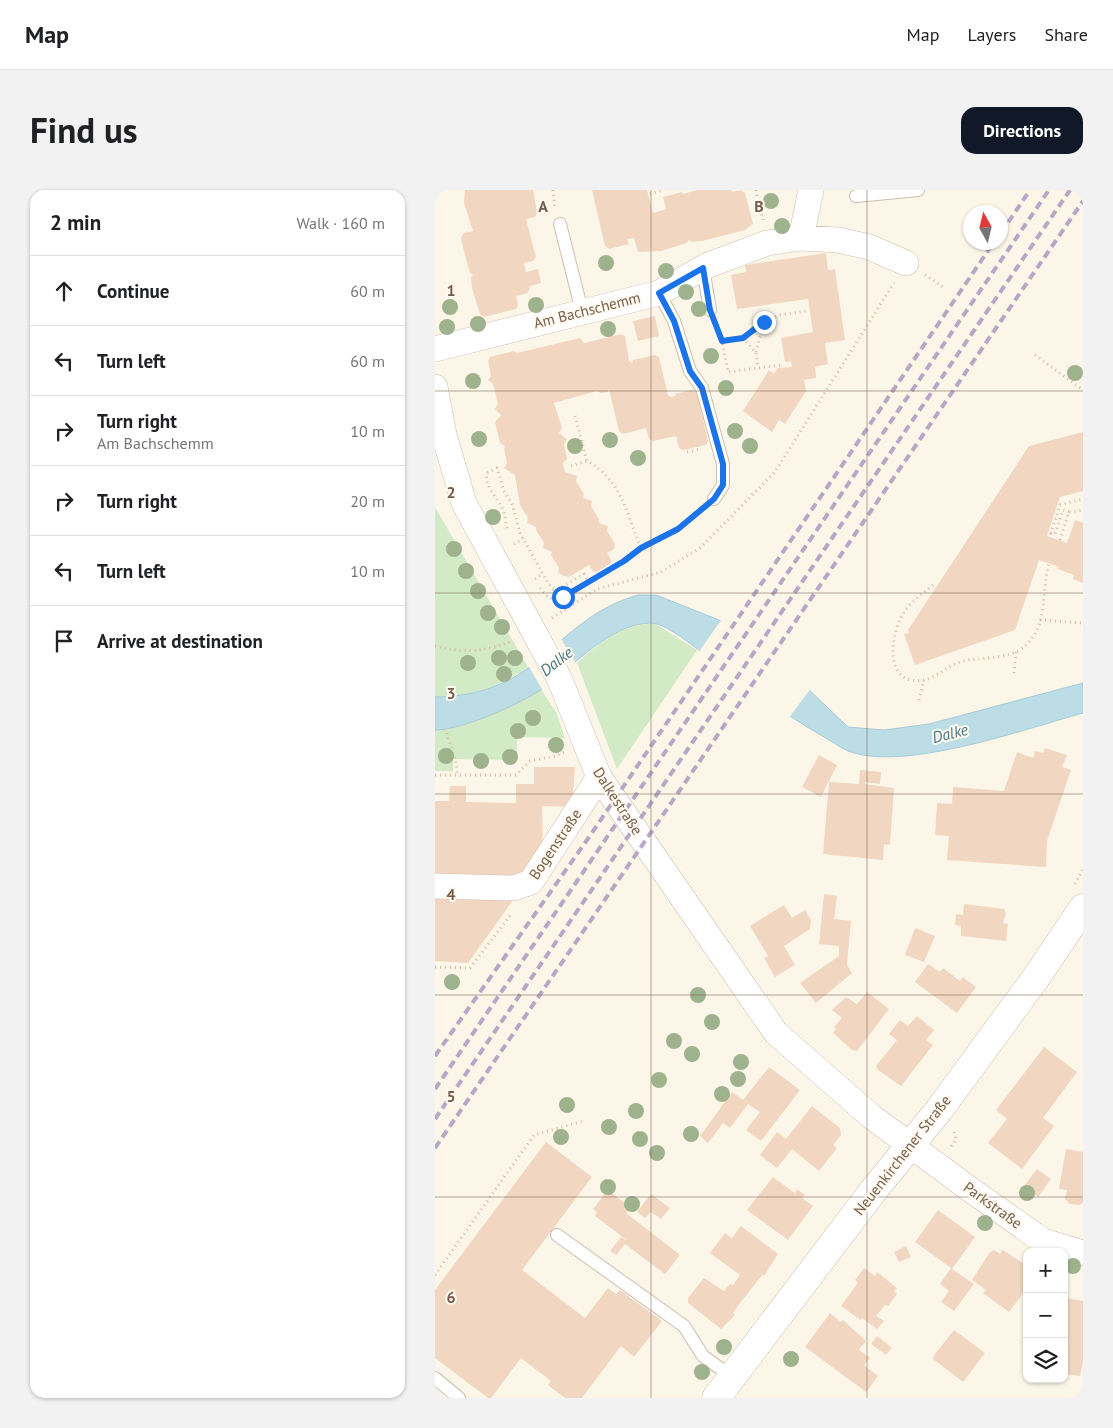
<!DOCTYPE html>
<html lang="en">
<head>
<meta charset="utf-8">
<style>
	body { margin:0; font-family:"PT Sans",sans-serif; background:#f2f2f2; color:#202124 }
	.controls { position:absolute; right:15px; bottom:15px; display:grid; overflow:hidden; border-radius:10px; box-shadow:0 1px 4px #0004 }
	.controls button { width:45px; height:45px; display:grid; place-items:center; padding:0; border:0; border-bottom:1px solid #e0e0e0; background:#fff; color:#202124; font:25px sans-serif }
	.compass { position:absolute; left:528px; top:15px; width:45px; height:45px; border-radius:50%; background:#fff; box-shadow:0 1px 4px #0004; rotate:352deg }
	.stop { position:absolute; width:15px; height:15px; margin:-11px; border:4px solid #1a73e8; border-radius:50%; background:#fff }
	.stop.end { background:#1a73e8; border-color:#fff; box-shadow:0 1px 5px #0008 }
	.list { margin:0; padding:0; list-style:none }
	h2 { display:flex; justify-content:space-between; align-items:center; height:65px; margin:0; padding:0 20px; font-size:21px }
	h2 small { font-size:16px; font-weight:400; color:#757577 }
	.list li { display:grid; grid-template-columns:32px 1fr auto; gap:15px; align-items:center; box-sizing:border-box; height:70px; padding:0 20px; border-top:1px solid #e0e0e0 }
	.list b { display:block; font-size:19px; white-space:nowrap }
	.list p { margin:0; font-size:16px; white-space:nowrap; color:#757577 }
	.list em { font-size:16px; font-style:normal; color:#757577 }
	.icon { flex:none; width:28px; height:28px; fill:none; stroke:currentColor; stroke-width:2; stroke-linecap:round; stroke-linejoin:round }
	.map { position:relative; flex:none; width:648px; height:1208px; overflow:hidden; border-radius:15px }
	header { display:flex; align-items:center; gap:30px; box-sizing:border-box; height:70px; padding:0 25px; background:#fff; border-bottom:1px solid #e0e0e0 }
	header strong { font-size:24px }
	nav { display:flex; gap:28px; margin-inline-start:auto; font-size:18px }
	.intro { display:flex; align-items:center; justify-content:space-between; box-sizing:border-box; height:120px; padding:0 30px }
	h1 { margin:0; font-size:35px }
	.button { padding:12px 22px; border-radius:15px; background:#111827; color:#fff; font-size:18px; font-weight:700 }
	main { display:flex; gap:30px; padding:0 30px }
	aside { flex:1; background:#fff; border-radius:15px; box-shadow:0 1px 4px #0004 }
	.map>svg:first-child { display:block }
</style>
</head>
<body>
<header>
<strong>Map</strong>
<nav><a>Map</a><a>Layers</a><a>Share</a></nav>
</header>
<div class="intro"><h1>Find us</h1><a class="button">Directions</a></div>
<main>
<aside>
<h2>2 min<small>Walk · 160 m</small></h2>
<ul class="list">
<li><svg class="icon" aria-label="ahead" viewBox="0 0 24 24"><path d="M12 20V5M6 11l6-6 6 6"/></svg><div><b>Continue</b></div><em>60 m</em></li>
<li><svg class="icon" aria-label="left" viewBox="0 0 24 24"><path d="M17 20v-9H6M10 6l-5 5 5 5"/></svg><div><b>Turn left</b></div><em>60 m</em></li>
<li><svg class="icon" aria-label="right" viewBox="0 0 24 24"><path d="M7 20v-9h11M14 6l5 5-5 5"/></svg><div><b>Turn right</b><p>Am Bachschemm</p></div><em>10 m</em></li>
<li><svg class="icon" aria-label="right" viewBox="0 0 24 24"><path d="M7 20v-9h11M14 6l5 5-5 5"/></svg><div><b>Turn right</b></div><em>20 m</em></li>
<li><svg class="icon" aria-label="left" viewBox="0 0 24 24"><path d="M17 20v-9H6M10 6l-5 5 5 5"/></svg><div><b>Turn left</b></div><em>10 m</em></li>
<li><svg class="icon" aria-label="arrive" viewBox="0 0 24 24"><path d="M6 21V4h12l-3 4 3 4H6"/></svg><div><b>Arrive at destination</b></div></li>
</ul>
</aside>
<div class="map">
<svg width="648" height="1208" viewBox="0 0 648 1208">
	<rect width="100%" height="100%" fill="#fcf6e9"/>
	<path fill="#d3eac7" d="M0 317 93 477C65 497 35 507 0 507Z
		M219 433 262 460 182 579 142 473C167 451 184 436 219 433Z
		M106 499 122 524 130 548 82 547V570L18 569V581H0V540C37 539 73 515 106 499Z"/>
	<path fill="#bddde6" stroke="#a4ccd7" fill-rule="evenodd" d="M203 405H221L284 430 371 497 413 537 449 540 494 534 648 493V523C590 539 472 581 416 562 407 559 398 552 389 547 352 526 318 500 283 475 269 465 233 433 216 433 174 434 141 475 108 498 86 514 27 540 0 540V507C33 507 66 498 93 478 131 449 154 419 203 405ZM282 447 364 508 361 512 277 448Z"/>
	<path fill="#fcf6e9" d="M287 429 376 498 353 529 263 463Z
		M125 447 142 475 108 501 93 475Z"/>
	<path fill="#f1d7c1" d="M30 0H98L102 23 100 27 91 29 101 67 98 71 89 73 91 82 103 79 106 93 95 96 93 103 81 106 83 115 81 119 49 127 45 124 37 98 36 88 38 85 35 83 28 57 26 48 29 43 38 41 29 13Z
		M157 0H212L218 23 231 19 228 7 247 2 248 4 262 0H296L297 2 306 0 310 3 318 34 310 40 267 51 257 52 254 50 252 53 226 61 203 62 199 48 192 49 194 54 174 59 170 56Z
		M391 63 393 80 400 79 410 150 390 153 393 174 380 177 381 188 369 190 371 201 350 234 344 230 337 242 308 221 334 180 339 184 342 178 357 177 356 171 350 172 346 148 378 142 373 109 302 119 296 85 311 82 310 75Z
		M220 126 224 146 203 151 198 131Z
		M186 144 190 146 194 171 197 173 198 170 220 165 224 167 233 205 236 207 241 206 240 204 257 200 262 203 273 251 271 255 248 260 244 258 241 246 218 251 214 249 211 238 188 244 184 241 174 199 173 202 166 203 162 201 119 213 127 238 124 243 132 249 129 254 132 269 128 273 130 282 142 286 141 291 149 304 148 308 157 311 156 316 164 329V333L173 336 172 341 180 354 179 359 172 363 176 370V373L162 382 158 381 154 375 134 387 129 386 123 383 124 378 116 365 117 362 108 358 109 353 101 340V337L92 333 93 328 85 315 80 285 69 278 72 273 69 259 70 256 65 253 60 232 66 225 60 219 63 214 58 194 53 190 56 186 53 171 55 167 79 161 82 163 145 148 149 153Z
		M648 242V301L625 307 612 346 632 353 640 330 648 333V393L638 389 639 385 623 379 624 377 604 370 580 440 480 475 469 444 474 443 473 440 594 256Z
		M610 558 632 565 627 577 636 580 612 651 611 677 512 670 514 646 500 645 502 613 517 614 518 597 569 601 582 562 598 568 600 561 608 563Z
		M384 565 402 575 386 607 367 597Z
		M99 577H140L137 617 107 616 108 662 81 706 33 773 0 771V611H14L15 596H31V612L81 613V594H99Z
		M425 580 446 582 445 594 430 592V594L459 598 455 655 449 654 448 670 388 664 394 592 424 594Z
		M389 704 402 706 399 729 416 731 412 775 417 783 381 813 365 793 404 766V756L384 754Z
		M529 714 569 719 571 724 568 733 573 734 571 751 526 746V736L520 735 521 724 528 725Z
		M349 715 357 728 370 720 376 730 375 739 349 756 360 775 340 787 329 768 333 766 315 736Z
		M480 738 500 746 489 772 470 765Z
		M493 774 505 782 508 778 525 791 528 787 541 797 522 823 480 792Z
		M432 802 454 819 422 861 417 860 398 843 401 839 399 837 407 828 397 820 411 807 422 814Z
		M482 826 499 840 491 850 498 855 466 896 443 880 441 876 462 850 454 844 465 830 473 836Z
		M609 857 642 882 608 928 619 936 587 979 553 953 572 929 561 920Z
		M334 877 365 900 326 951 311 940 325 922 313 914 295 938 288 933 273 953 265 946 297 902 308 910Z
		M377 916 405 938 406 945 398 955 402 958 384 981 357 959 342 978 325 965 342 942 351 949Z
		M111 952 157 987 87 1080 150 1128 173 1098 181 1104 185 1100 227 1131 199 1167 186 1156 147 1208H130L113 1195 116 1191 86 1168 56 1208H53L0 1168V1100Z
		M631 959 648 962V1013L644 1015 635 1014 630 1009 632 1000 624 999Z
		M602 979 616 989 603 1007 589 996Z
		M338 987 360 1003 362 999 370 1005 367 1008 378 1016 353 1050 312 1020Z
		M173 1000 196 1018 191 1023 245 1065 230 1084 190 1054 181 1065 175 1061 186 1047 193 1051 160 1026 162 1022 158 1019Z
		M216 1004 235 1018 226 1029 216 1022 210 1028 202 1022Z
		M503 1020 540 1047 517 1079 539 1094 519 1121 506 1112 514 1101 505 1094 516 1078 480 1052Z
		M306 1036 343 1064 329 1086 328 1084 305 1113 298 1123 300 1125 286 1139 253 1113V1108L269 1088 289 1101 295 1094 298 1095 305 1085 275 1063 290 1043 297 1048Z
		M471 1056 476 1067 464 1072 459 1062Z
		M559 1060 565 1064 568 1060 592 1076V1086L587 1092 592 1098 574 1122 548 1103 551 1100 537 1090 555 1062Z
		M429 1078 440 1086 442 1082 462 1098 459 1101 462 1104 453 1116 450 1115 441 1126 449 1131 442 1139 427 1128 425 1130 406 1116 423 1093 420 1090Z
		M629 1108 648 1111V1171L645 1186 629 1184 632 1148 629 1147Z
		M395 1123 406 1132 408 1130 431 1151 424 1160 435 1168 429 1175 443 1186 431 1202 370 1157Z
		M519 1140 550 1163 528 1192 497 1168Z
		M442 1146 457 1158 451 1165 436 1154Z"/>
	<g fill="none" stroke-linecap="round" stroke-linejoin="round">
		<defs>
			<path id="lane" d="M421 6 483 0
				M125 34 147 121
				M268 78 275 120
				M224 103 239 131 255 181 267 198 288 274V295L279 309
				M122 1045 249 1136 268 1166 297 1187
				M0 1188 24 1208"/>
			<path id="street" d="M366 48 376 0
				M0 159 224 103 271 76 332 53 366 48 403 50 434 57 471 73
				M0 197 9 245 29 313 125 490 164 587 341 843 437 927 536 1000 608 1051 648 1063
				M0 696 79 698 96 692 164 587"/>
			<path id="secondary" d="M281 1208 438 1001 504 920 600 789 648 718"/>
		</defs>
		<use href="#lane" stroke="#cebeaf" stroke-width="14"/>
		<use href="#street" stroke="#cebeaf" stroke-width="26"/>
		<use href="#secondary" stroke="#d1bfac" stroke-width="29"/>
		<path stroke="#d6baa4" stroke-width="3" stroke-dasharray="1 4" stroke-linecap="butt" d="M118 0 120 19
			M321 0 328 30
			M0 1 3 0
			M215 4 228 0
			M490 85 508 97
			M281 135 287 151 293 182 346 175
			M308 148 321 163 323 178
			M287 151 308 148 329 132 344 125 372 121
			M321 162 329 132
			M600 165 648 200
			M140 226 152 271
			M252 262 266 259
			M136 276 152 271C188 291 191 324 206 358
			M634 322 628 320 620 344 616 343 625 315 648 309
			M72 338C70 331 70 324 67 318 62 306 49 297 52 283L62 278 69 301 77 314 85 343 113 393 118 399H123L149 384 153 391
			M625 350 634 322 648 320
			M79 354 88 349
			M100 389 108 384
			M498 395C488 403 478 410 470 421 458 437 448 484 476 490 496 495 508 477 525 472 543 467 563 470 581 462 588 459 596 451 600 444 612 422 607 396 614 374
			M105 398 113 407 120 410 128 407 189 371 206 358 243 339 265 321
			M117 428 162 399 226 382 265 358 340 282 459 93
			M605 430 648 433
			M0 456C28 463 50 462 77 451
			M579 483 581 462
			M484 510 489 490
			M12 543C15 558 23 570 22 585
			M0 585H81L95 571 121 566 129 562
			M640 694 648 679
			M0 777 35 778 77 723
			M516 956 521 950 519 941
			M0 1085 99 945 148 931"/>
		<use href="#lane" stroke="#fff" stroke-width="12"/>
		<use href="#street" stroke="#fff" stroke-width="25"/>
		<use href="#secondary" stroke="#fff" stroke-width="28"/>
		<path stroke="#b9a6c6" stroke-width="4" stroke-dasharray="8 5" stroke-linecap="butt" d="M566 43 595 0
			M0 866 152 650 559 52
			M0 899 614 0
			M0 929 635 0
			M0 958 648 11"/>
	</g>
	<g fill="#9eb28e">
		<circle cx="336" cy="11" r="8"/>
		<circle cx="347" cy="36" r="8"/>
		<circle cx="171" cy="73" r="8"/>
		<circle cx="231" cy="81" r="8"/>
		<circle cx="251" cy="102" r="8"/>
		<circle cx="101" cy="115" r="8"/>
		<circle cx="15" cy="117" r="8"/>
		<circle cx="264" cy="119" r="8"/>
		<circle cx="43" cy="134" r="8"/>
		<circle cx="12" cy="137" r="8"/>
		<circle cx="173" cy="139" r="8"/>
		<circle cx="276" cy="166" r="8"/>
		<circle cx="640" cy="183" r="8"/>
		<circle cx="38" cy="191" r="8"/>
		<circle cx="291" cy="198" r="8"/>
		<circle cx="300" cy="241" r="8"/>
		<circle cx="44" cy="249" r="8"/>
		<circle cx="175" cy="250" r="8"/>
		<circle cx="140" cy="256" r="8"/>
		<circle cx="315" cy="256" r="8"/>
		<circle cx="203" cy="268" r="8"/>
		<circle cx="58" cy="327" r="8"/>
		<circle cx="19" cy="359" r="8"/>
		<circle cx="31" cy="381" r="8"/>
		<circle cx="43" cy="401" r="8"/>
		<circle cx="53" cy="423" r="8"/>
		<circle cx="67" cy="437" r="8"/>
		<circle cx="64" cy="468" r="8"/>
		<circle cx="80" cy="468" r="8"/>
		<circle cx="33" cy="473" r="8"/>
		<circle cx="69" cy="484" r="8"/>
		<circle cx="98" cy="528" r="8"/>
		<circle cx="83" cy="541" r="8"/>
		<circle cx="121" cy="555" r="8"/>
		<circle cx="11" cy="566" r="8"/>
		<circle cx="75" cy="567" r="8"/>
		<circle cx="46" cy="571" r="8"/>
		<circle cx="17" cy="792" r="8"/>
		<circle cx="263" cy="805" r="8"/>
		<circle cx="277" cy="832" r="8"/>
		<circle cx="239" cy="851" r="8"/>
		<circle cx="257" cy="864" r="8"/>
		<circle cx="306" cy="872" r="8"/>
		<circle cx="303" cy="889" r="8"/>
		<circle cx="224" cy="890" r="8"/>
		<circle cx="287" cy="904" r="8"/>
		<circle cx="132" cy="915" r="8"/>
		<circle cx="201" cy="921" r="8"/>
		<circle cx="174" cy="937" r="8"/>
		<circle cx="256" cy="944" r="8"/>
		<circle cx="126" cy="947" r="8"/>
		<circle cx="205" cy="949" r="8"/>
		<circle cx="222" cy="963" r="8"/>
		<circle cx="173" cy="997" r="8"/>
		<circle cx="592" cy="1003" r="8"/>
		<circle cx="197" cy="1014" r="8"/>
		<circle cx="550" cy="1033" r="8"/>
		<circle cx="638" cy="1076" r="8"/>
		<circle cx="289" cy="1157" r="8"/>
		<circle cx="356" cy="1169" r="8"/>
		<circle cx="267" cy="1182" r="8"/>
	</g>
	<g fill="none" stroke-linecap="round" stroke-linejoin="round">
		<path stroke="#1a73e8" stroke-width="6" d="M128 407 189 371 206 358 243 339 279 309 288 295V274L267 198 255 181 239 131 224 103 268 78 275 120 287 151 308 148 329 132"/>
	</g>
	<path fill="none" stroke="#765e4d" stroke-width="1" stroke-opacity="0.55" d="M216 0V1208M432 0V1208M0 201H648M0 403H648M0 604H648M0 805H648M0 1007H648"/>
	<g text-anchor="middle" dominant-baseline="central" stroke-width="4" stroke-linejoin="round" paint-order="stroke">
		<g font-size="15" fill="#765e4d" stroke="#fff9ef">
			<text transform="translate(152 120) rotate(-14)">Am Bachschemm</text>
			<text transform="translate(183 611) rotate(57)">Dalkestraße</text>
			<text transform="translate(120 654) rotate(-56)">Bogenstraße</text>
			<text transform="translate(467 965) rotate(-52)">Neuenkirchener Straße</text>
			<text transform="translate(558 1015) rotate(36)">Parkstraße</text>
		</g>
		<g font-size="16" font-style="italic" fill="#477a89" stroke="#fff9ef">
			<text transform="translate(121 471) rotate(-38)">Dalke</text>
			<text transform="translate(515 543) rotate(-14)">Dalke</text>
		</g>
	</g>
	<g font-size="16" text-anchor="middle" font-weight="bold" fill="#765e4d" stroke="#fff9ef" stroke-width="4" stroke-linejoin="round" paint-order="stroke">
		<text x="108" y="22">A</text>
		<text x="324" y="22">B</text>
		<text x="16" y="106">1</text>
		<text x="16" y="308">2</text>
		<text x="16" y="509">3</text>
		<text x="16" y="710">4</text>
		<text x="16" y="912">5</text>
		<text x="16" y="1113">6</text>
	</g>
</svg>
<div class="controls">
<button>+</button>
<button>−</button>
<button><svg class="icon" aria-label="layers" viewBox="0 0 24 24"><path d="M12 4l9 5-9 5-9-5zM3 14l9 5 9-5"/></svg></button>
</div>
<svg class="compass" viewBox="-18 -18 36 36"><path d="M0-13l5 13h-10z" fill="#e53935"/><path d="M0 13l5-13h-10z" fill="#757577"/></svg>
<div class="stop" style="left:128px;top:407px"></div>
<div class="stop end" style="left:329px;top:132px"></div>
</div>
</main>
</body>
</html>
